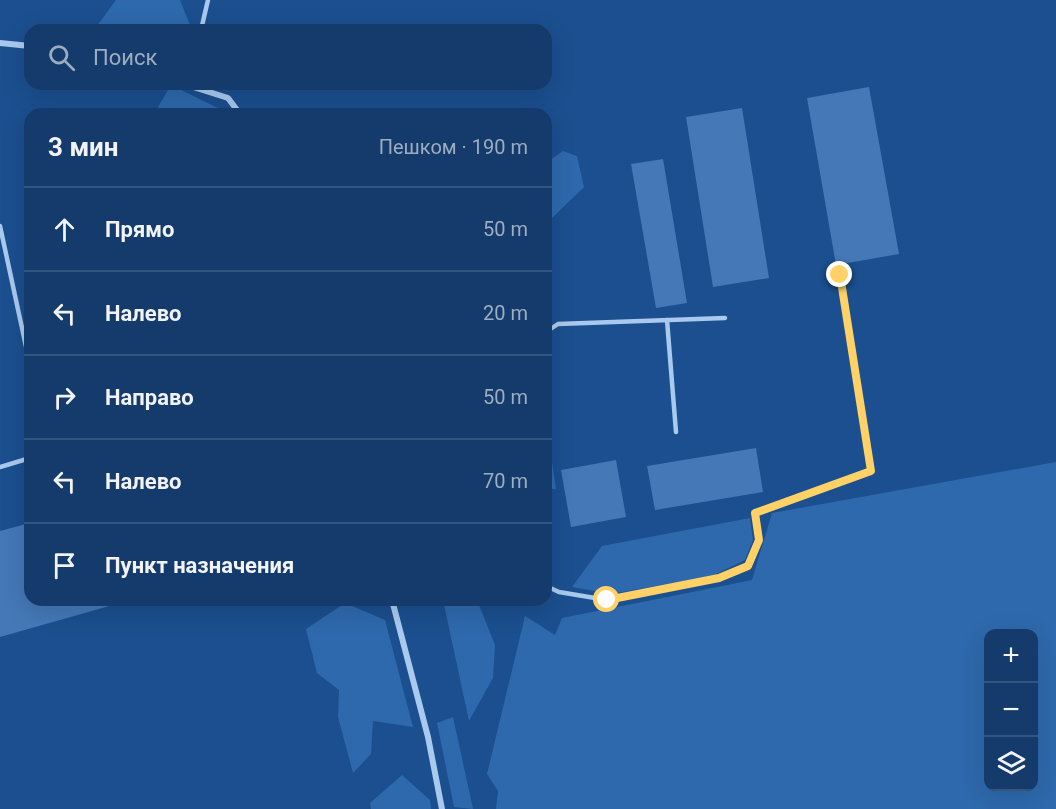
<!DOCTYPE html>
<html lang="ru">
<head>
<meta charset="utf-8">
<style>
	body { margin:0; font-family:Roboto,sans-serif; background:#214673; color:#f1f3f6 }
	.controls { position:absolute; right:18px; bottom:18px; display:grid; overflow:hidden; border-radius:12px; box-shadow:0 6px 24px #0002 }
	.controls button { width:54px; height:54px; display:grid; place-items:center; padding:0; border:0; border-bottom:2px solid #33557e; background:#143b6b; color:#f1f3f6; font:30px sans-serif }
	.stop { position:absolute; width:18px; height:18px; margin:-14px; border:4px solid #ffd166; border-radius:50%; background:#fff }
	.stop.end { background:#ffd166; border-color:#fff; box-shadow:0 2px 6px #0008 }
	.list { margin:0; padding:0; list-style:none }
	h2 { display:flex; justify-content:space-between; align-items:center; height:78px; margin:0; padding:0 24px; font-size:26px }
	h2 small { font-size:20px; font-weight:400; color:#9dadc1 }
	.list li { display:grid; grid-template-columns:39px 1fr auto; gap:18px; align-items:center; box-sizing:border-box; height:84px; padding:0 24px; border-top:2px solid #33557e }
	.list b { display:block; font-size:22px; white-space:nowrap }
	.list em { font-size:20px; font-style:normal; color:#9dadc1 }
	.icon { flex:none; width:33px; height:33px; fill:none; stroke:currentColor; stroke-width:2; stroke-linecap:round; stroke-linejoin:round }
	.map { position:relative; flex:none; width:1056px; height:809px; overflow:hidden }
	.search { position:absolute; background:#143b6b; box-shadow:0 6px 24px #0002; left:24px; top:24px; width:528px; height:66px; display:flex; align-items:center; gap:15px; box-sizing:border-box; padding:0 21px; border-radius:18px; color:#9dadc1; font-size:22px }
	.panel { position:absolute; background:#143b6b; box-shadow:0 6px 24px #0002; left:24px; top:108px; width:528px; height:498px; border-radius:18px }
	.map>svg:first-child { display:block }
</style>
</head>
<body>
<div class="map">
<svg width="1056" height="809" viewBox="0 0 1056 809">
	<rect width="100%" height="100%" fill="#1b4f8f"/>
	<path fill="#2e69ad" fill-rule="evenodd" d="M116 0H180L192 30H94Z
		M171 85 222 110 227 114H164L158 107Z
		M563 151 577 156 584 187 546 224V163Z
		M546 443 550 449 556 489H546Z
		M1056 462V809H496L498 791 487 774 525 616 555 635 562 618 752 580 772 513ZM988 634H1034V786H988Z
		M750 518 753 540 745 560 712 576 611 594 572 587 602 546Z
		M443 600H477L495 645 493 678 469 721Z
		M345 603 385 620 413 727 373 721 371 754 353 773 338 717 339 690 317 673 306 629Z
		M453 717 473 809 454 807 437 723Z
		M402 775 430 800 431 809H371L370 803Z"/>
	<path fill="#4478b7" d="M869 87 899 254 836 265 807 98Z
		M742 108 769 278 713 287 686 117Z
		M663 159 687 303 656 308 631 164Z
		M756 448 763 492 655 510 647 466Z
		M616 460 626 517 571 527 561 470Z
		M30 523V600L127 601 0 637V531Z"/>
	<g fill="none" stroke-linecap="round" stroke-linejoin="round">
		<path stroke="#a9c9ee" stroke-width="4.5" d="M201 30 208 0
			M0 226 30 365
			M667 320 676 432
			M546 332 558 324 725 318
			M0 467 30 458
			M546 586 559 592 607 600 719 578 748 566 759 540 755 514 871 471 840 275"/>
		<path stroke="#a9c9ee" stroke-width="6" d="M0 43 30 46
			M184 84 228 98 240 114
			M392 600 428 737 442 809"/>
	</g>
	<g fill="none" stroke-linecap="round" stroke-linejoin="round">
		<path stroke="#ffd166" stroke-width="8" d="M607 600 719 578 748 566 759 540 755 513 871 471 840 275"/>
	</g>
</svg>
<div class="controls">
<button>+</button>
<button>−</button>
<button><svg class="icon" aria-label="layers" viewBox="0 0 24 24"><path d="M12 4l9 5-9 5-9-5zM3 14l9 5 9-5"/></svg></button>
</div>
<div class="stop" style="left:607px;top:600px"></div>
<div class="stop end" style="left:840px;top:275px"></div>
<div class="search"><svg class="icon" aria-label="search" viewBox="0 0 24 24"><circle cx="10" cy="10" r="6"/><path d="M15 15l6 6"/></svg>Поиск</div>
<section class="panel">
<h2>3 мин<small>Пешком · 190 m</small></h2>
<ul class="list">
<li><svg class="icon" aria-label="ahead" viewBox="0 0 24 24"><path d="M12 20V5M6 11l6-6 6 6"/></svg><div><b>Прямо</b></div><em>50 m</em></li>
<li><svg class="icon" aria-label="left" viewBox="0 0 24 24"><path d="M17 20v-9H6M10 6l-5 5 5 5"/></svg><div><b>Налево</b></div><em>20 m</em></li>
<li><svg class="icon" aria-label="right" viewBox="0 0 24 24"><path d="M7 20v-9h11M14 6l5 5-5 5"/></svg><div><b>Направо</b></div><em>50 m</em></li>
<li><svg class="icon" aria-label="left" viewBox="0 0 24 24"><path d="M17 20v-9H6M10 6l-5 5 5 5"/></svg><div><b>Налево</b></div><em>70 m</em></li>
<li><svg class="icon" aria-label="arrive" viewBox="0 0 24 24"><path d="M6 21V4h12l-3 4 3 4H6"/></svg><div><b>Пункт назначения</b></div></li>
</ul>
</section>
</div>
</body>
</html>
